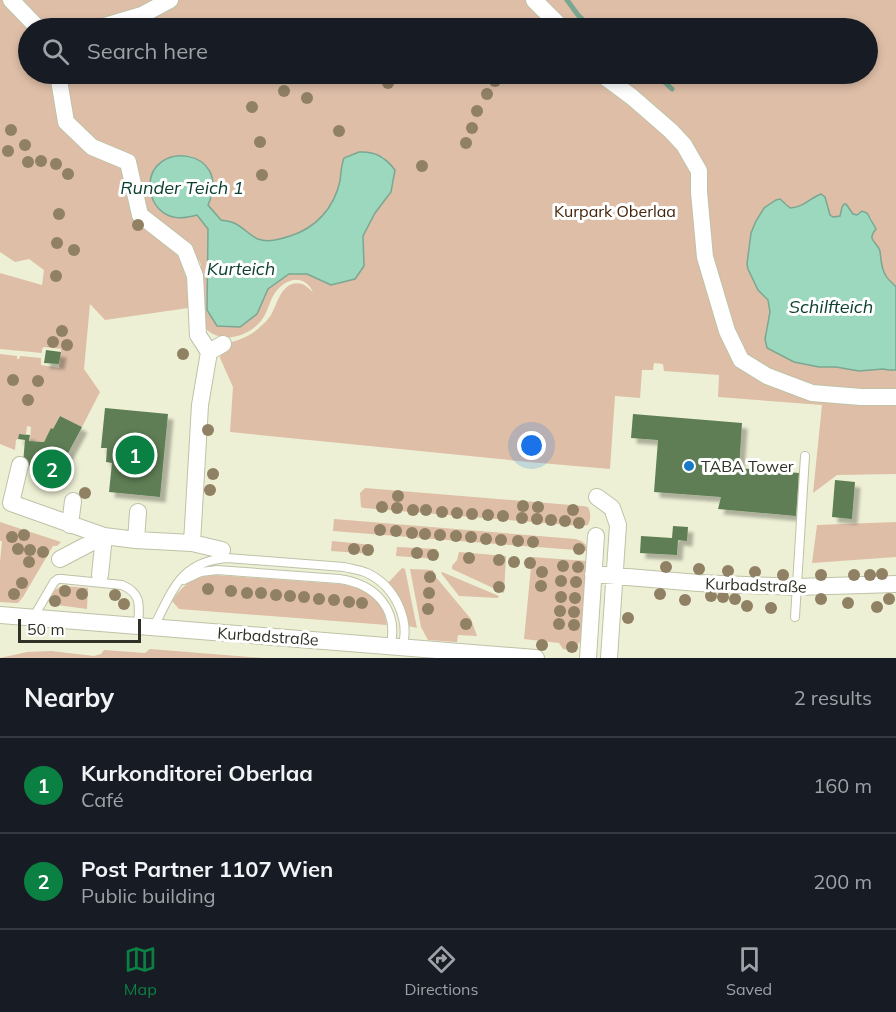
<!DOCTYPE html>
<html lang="en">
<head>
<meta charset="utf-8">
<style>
	body { margin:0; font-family:Mulish,sans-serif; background:#242831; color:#f1f3f6 }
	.scale { position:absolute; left:18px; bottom:15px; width:123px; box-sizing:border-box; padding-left:6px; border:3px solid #313227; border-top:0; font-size:16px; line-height:21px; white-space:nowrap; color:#313227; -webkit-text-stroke:4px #fff; paint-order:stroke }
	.you { position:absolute; left:532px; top:446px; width:21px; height:21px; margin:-15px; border:4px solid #fff; border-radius:50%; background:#1a73e8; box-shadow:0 0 0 9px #1a73e833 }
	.badge { display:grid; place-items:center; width:39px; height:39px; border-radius:50%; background:#0b8043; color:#fff; font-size:20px; font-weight:700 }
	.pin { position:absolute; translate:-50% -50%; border:3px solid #fff; box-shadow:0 2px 6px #0006 }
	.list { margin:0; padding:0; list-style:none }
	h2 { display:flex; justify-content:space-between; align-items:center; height:78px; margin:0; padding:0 24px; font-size:26px }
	h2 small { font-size:20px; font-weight:400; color:#9ea1a6 }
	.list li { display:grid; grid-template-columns:39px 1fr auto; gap:18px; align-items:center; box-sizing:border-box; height:96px; padding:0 24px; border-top:2px solid #363941 }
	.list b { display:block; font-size:22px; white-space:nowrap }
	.list p { margin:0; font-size:20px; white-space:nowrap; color:#9ea1a6 }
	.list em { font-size:20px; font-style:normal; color:#9ea1a6 }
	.icon { flex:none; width:33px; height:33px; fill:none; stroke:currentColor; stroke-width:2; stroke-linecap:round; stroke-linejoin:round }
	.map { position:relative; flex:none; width:896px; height:658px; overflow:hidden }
	.search { position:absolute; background:#171b24; box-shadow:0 3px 9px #0003; left:18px; right:18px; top:18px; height:66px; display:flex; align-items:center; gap:15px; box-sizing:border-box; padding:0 21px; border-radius:33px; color:#9ea1a6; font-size:22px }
	.sheet { height:270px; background:#171b24 }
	nav { display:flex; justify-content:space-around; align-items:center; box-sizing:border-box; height:84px; border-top:2px solid #363941; background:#171b24; font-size:16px; color:#9ea1a6 }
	nav a { display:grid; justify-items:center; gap:3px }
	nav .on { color:#0b8043 }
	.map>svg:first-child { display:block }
</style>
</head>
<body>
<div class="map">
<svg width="896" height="658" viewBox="0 0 896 658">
	<defs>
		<filter id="shadow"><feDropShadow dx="5.5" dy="5.5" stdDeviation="1.5" flood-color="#0004"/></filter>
	</defs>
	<rect width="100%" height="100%" fill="#edf0d4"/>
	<path fill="#debea7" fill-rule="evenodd" d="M0 0H896V287L884 274 880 257 872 238V234L876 229 871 218 863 211 857 215 852 214 848 206 842 207 840 216 833 217 830 215 827 203 814 197C806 205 800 207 790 208L786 203 764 208C749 231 750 238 747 264L748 269 758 290 768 300 770 312 765 335 770 350 794 362 819 367H836L859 371 883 369 889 370H896V474L837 475 813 493 822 405 718 397 719 375 664 371 663 364 654 363 653 370H642L640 398 615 396 610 469 529 462 230 432 233 387 220 358 223 344C237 341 250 337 261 326 265 323 268 319 271 315 278 303 282 279 302 284 306 285 310 290 313 292 303 272 283 279 273 296 269 303 268 311 263 318 253 333 231 343 213 334 209 332 205 328 202 326L199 279 201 265 199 260 188 308 105 320 90 304 84 369 100 392 82 427 60 416 53 429H51L44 442 30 441 31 427 27 426 26 434H19L18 439 16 440 15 450 0 444V354L17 356V359H19L20 356 41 358V365L59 368 61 349 44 347 42 349V353L0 349V273L42 285 44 270 29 259 15 262 0 252ZM28 28H868V74H477L474 78 446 77 444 74H28ZM359 152 372 153 384 157 391 192 375 213 363 236 364 266 331 285 307 274H289L268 289 257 314 208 229 197 215C178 218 171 220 156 206L182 155 193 157 203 163 213 195 208 205 221 220C225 221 230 221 234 223 243 227 249 235 258 239 268 242 280 239 290 236 317 228 333 209 340 181 341 173 341 166 344 158Z
		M365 488 583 506 588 507C591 513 591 518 588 525L580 526 364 508 361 507 360 493Z
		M334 519 575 539C582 541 587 543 588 551L333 531Z
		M0 522 61 542 57 546H53L23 597 18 603H16L0 602V562L2 541H0Z
		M896 522V557L812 563 817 525Z
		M332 541 373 545 372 554 331 551Z
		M397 547 437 549 436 559 396 556Z
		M459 552 506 556 504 593 452 569V566L457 560Z
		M532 557 587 561 581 640C576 648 572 651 563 649L559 643 524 639Z
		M402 568 405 569 417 628 408 626C404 609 399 597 388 583Z
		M410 569 433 570 435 576 471 619 477 636 458 635 457 642 428 640 421 627Z
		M442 572 499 596 498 598 459 596 441 573Z
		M215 575 340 584C364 588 383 598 387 625L179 609 172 601C184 583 193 577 215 575Z
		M64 586 88 588 87 609 50 604 49 600C53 593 55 587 64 586Z
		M150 649 263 658H0L27 652 51 651 94 656 101 654 104 650 145 653Z"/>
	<path fill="#9bd8be" stroke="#7ba691" stroke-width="1.5" d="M359 152C375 151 385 157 395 170L391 192 375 213 363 236 364 266 355 279 331 285 307 274H289L268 289 257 314 240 327 217 326 207 310 208 229 197 215C183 219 170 220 159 209 153 203 151 196 150 188 147 139 234 147 208 205L221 220C225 221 230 221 234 223 243 227 249 235 258 239 268 243 280 239 290 236 316 228 334 208 340 181 341 173 341 166 344 158Z
		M821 194 825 197 830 215 833 217 840 216 842 207 844 204H846L853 214 857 215 862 211 867 213 876 229C866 241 877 241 880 251 881 259 881 269 886 276 888 280 893 283 896 287V370H889L883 369 859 371 836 367H819L794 362 767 348 765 339 770 312 768 300 758 290 748 269 747 264 751 233 756 221 764 208 776 200 780 199 790 208C805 207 808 199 821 194Z"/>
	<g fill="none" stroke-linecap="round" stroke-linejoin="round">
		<path stroke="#7ba691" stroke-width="5" d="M567 0 578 15 591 28
			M657 75 672 89"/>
	</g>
	<path fill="#5e7e55" filter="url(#shadow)" d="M46 350 61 352 59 364 44 363Z
		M105 408 168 414 160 497 109 492 112 463 106 462 107 448H101Z
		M633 414 742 423 739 468 799 473 796 516 718 509 721 497 654 492 658 440 631 438Z
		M60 416 82 427 57 474 23 463 25 440 18 439 19 434 30 435 29 441 44 442 51 428 53 429Z
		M835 480 855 482 852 519 832 517Z
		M673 526 688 527 687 541 678 540 677 555 640 553 641 536 672 538Z"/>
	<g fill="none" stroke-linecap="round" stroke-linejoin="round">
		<defs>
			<path id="lane" d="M184 580 201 572 217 570 339 579C376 584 400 610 390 648
				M795 617 805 456
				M33 618 54 582 58 579H62L122 585C143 594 139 607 138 626
				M153 628C173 591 179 562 227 558L344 567C352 569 360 570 367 573 395 586 411 620 402 649"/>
			<path id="street" d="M11 0 38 28
				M534 0 562 28
				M98 28 142 15 170 0
				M601 74 632 97 671 131 684 145 699 171V192L705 257 727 331 741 360 767 376 812 393 861 397H896
				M209 352 223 344
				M20 465 11 503 104 536 136 540 192 543 200 405 209 352 198 335 195 276 185 250 140 215 128 162 92 147 66 122 58 74
				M597 497 612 508 618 525 609 658
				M70 525 73 501
				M136 540 138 512
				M192 543 222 550
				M60 559 104 536 100 575
				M593 574 698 583 797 587 896 584
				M0 615 536 658
				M588 658 596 536"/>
		</defs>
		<use href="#lane" stroke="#bfc2a7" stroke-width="10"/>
		<use href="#street" stroke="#bfc2a7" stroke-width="18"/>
		<use href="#lane" stroke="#fff" stroke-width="8"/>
		<use href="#street" stroke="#fff" stroke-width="16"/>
	</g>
	<g fill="#908064">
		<circle cx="495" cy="81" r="6"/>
		<circle cx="388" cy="83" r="6"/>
		<circle cx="284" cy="91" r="6"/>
		<circle cx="487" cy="94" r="6"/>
		<circle cx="307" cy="98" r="6"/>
		<circle cx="252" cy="107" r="6"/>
		<circle cx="477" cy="111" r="6"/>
		<circle cx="472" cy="128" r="6"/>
		<circle cx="11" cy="130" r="6"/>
		<circle cx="339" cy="131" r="6"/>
		<circle cx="260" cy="142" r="6"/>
		<circle cx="466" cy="143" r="6"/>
		<circle cx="25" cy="145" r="6"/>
		<circle cx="8" cy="151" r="6"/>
		<circle cx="41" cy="161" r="6"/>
		<circle cx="28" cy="162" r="6"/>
		<circle cx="56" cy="164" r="6"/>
		<circle cx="422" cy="166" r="6"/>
		<circle cx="68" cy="174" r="6"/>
		<circle cx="262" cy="175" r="6"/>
		<circle cx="59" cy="214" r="6"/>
		<circle cx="138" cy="225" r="6"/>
		<circle cx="57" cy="243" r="6"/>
		<circle cx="74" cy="250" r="6"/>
		<circle cx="56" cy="276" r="6"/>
		<circle cx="62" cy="331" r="6"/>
		<circle cx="53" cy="342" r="6"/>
		<circle cx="67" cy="345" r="6"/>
		<circle cx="183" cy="354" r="6"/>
		<circle cx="13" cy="380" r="6"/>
		<circle cx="38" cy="381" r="6"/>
		<circle cx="28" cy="400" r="6"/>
		<circle cx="208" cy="430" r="6"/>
		<circle cx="213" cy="474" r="6"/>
		<circle cx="210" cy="490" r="6"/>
		<circle cx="85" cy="493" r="6"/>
		<circle cx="398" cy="496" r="6"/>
		<circle cx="523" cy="506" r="6"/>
		<circle cx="382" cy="507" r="6"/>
		<circle cx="538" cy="507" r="6"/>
		<circle cx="397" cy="508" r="6"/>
		<circle cx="413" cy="510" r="6"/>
		<circle cx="426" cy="510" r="6"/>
		<circle cx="573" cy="510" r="6"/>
		<circle cx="442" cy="512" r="6"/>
		<circle cx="457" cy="513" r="6"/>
		<circle cx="472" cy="514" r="6"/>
		<circle cx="488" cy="515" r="6"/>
		<circle cx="503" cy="516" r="6"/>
		<circle cx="522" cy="518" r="6"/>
		<circle cx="537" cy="519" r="6"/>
		<circle cx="551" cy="520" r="6"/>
		<circle cx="565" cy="521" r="6"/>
		<circle cx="579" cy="523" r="6"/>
		<circle cx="380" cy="530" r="6"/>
		<circle cx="396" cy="531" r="6"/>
		<circle cx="412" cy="533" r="6"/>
		<circle cx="425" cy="534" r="6"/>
		<circle cx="24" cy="535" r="6"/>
		<circle cx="440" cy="535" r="6"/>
		<circle cx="456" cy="536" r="6"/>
		<circle cx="12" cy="537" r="6"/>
		<circle cx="471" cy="537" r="6"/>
		<circle cx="486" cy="539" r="6"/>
		<circle cx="501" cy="540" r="6"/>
		<circle cx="518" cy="541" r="6"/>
		<circle cx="533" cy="542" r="6"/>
		<circle cx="18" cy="549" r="6"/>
		<circle cx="354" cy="549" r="6"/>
		<circle cx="579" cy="549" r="6"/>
		<circle cx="30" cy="550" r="6"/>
		<circle cx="368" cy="550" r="6"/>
		<circle cx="43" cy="552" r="6"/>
		<circle cx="417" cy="553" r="6"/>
		<circle cx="433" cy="555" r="6"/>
		<circle cx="469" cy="558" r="6"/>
		<circle cx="499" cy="560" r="6"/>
		<circle cx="29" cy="562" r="6"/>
		<circle cx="514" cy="562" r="6"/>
		<circle cx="530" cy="563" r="6"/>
		<circle cx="563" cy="566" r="6"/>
		<circle cx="578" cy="567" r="6"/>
		<circle cx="666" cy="567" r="6"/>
		<circle cx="699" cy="569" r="6"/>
		<circle cx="728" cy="571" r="6"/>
		<circle cx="542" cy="572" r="6"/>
		<circle cx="755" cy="572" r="6"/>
		<circle cx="882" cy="574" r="6"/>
		<circle cx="783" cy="575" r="6"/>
		<circle cx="821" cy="575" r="6"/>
		<circle cx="854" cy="575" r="6"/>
		<circle cx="870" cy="575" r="6"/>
		<circle cx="430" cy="577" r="6"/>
		<circle cx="561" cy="581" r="6"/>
		<circle cx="576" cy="582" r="6"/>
		<circle cx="22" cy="583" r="6"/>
		<circle cx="541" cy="586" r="6"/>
		<circle cx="499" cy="587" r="6"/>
		<circle cx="208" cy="589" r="6"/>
		<circle cx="65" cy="591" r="6"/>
		<circle cx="231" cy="591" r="6"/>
		<circle cx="247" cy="593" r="6"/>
		<circle cx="261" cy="593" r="6"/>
		<circle cx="429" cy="593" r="6"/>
		<circle cx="14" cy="594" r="6"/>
		<circle cx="82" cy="594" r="6"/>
		<circle cx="660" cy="594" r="6"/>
		<circle cx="115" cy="595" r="6"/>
		<circle cx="276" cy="595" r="6"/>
		<circle cx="290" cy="596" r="6"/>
		<circle cx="711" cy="596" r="6"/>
		<circle cx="304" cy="597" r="6"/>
		<circle cx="561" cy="597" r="6"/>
		<circle cx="723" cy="597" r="6"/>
		<circle cx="575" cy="598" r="6"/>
		<circle cx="319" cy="599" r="6"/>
		<circle cx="735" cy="599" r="6"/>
		<circle cx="821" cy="599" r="6"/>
		<circle cx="889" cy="599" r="6"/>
		<circle cx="334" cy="600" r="6"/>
		<circle cx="685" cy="600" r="6"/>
		<circle cx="55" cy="601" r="6"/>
		<circle cx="349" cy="602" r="6"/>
		<circle cx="362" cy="603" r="6"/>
		<circle cx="848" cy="603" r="6"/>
		<circle cx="124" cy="604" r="6"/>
		<circle cx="747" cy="606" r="6"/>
		<circle cx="877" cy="607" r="6"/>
		<circle cx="771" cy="608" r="6"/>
		<circle cx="428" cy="609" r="6"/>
		<circle cx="560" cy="611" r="6"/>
		<circle cx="574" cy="612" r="6"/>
		<circle cx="628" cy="618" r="6"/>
		<circle cx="466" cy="624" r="6"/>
		<circle cx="559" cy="624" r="6"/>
		<circle cx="574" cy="625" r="6"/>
		<circle cx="542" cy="645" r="6"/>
		<circle cx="572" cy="647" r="6"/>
	</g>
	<circle fill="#1879c5" stroke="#fff" stroke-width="2" cx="689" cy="466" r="6"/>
	<g text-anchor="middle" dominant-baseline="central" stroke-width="6" stroke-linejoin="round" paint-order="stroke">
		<g font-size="16" fill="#432409" stroke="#fff">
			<text x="615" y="211">Kurpark Oberlaa</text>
		</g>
		<g font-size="16" fill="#313227" stroke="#fff" text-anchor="start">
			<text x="701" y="466">TABA Tower</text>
		</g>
		<g font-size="16" fill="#313227" stroke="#fff">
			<text transform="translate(756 585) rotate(2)">Kurbadstraße</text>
			<text transform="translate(268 636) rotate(4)">Kurbadstraße</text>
		</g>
		<g font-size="18" font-style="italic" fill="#0d402f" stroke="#fff">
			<text x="182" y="187">Runder Teich 1</text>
			<text x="241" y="268">Kurteich</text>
			<text x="831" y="306">Schilfteich</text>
		</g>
	</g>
</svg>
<div class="scale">50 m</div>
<div class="you"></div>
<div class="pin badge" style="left:135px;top:455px">1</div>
<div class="pin badge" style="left:52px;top:469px">2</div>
<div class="search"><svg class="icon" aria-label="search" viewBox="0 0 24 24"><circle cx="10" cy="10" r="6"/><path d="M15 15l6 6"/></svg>Search here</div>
</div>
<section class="sheet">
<h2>Nearby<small>2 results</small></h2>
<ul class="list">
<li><span class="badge">1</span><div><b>Kurkonditorei Oberlaa</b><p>Café</p></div><em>160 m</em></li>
<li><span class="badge">2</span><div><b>Post Partner 1107 Wien</b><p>Public building</p></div><em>200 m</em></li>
</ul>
</section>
<nav>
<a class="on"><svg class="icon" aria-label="map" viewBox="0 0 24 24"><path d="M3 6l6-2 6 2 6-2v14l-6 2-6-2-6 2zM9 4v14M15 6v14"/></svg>Map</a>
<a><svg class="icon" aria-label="directions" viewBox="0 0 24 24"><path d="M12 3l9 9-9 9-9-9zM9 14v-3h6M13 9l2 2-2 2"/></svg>Directions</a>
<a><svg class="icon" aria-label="saved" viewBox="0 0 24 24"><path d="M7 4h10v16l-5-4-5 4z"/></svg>Saved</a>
</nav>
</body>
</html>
